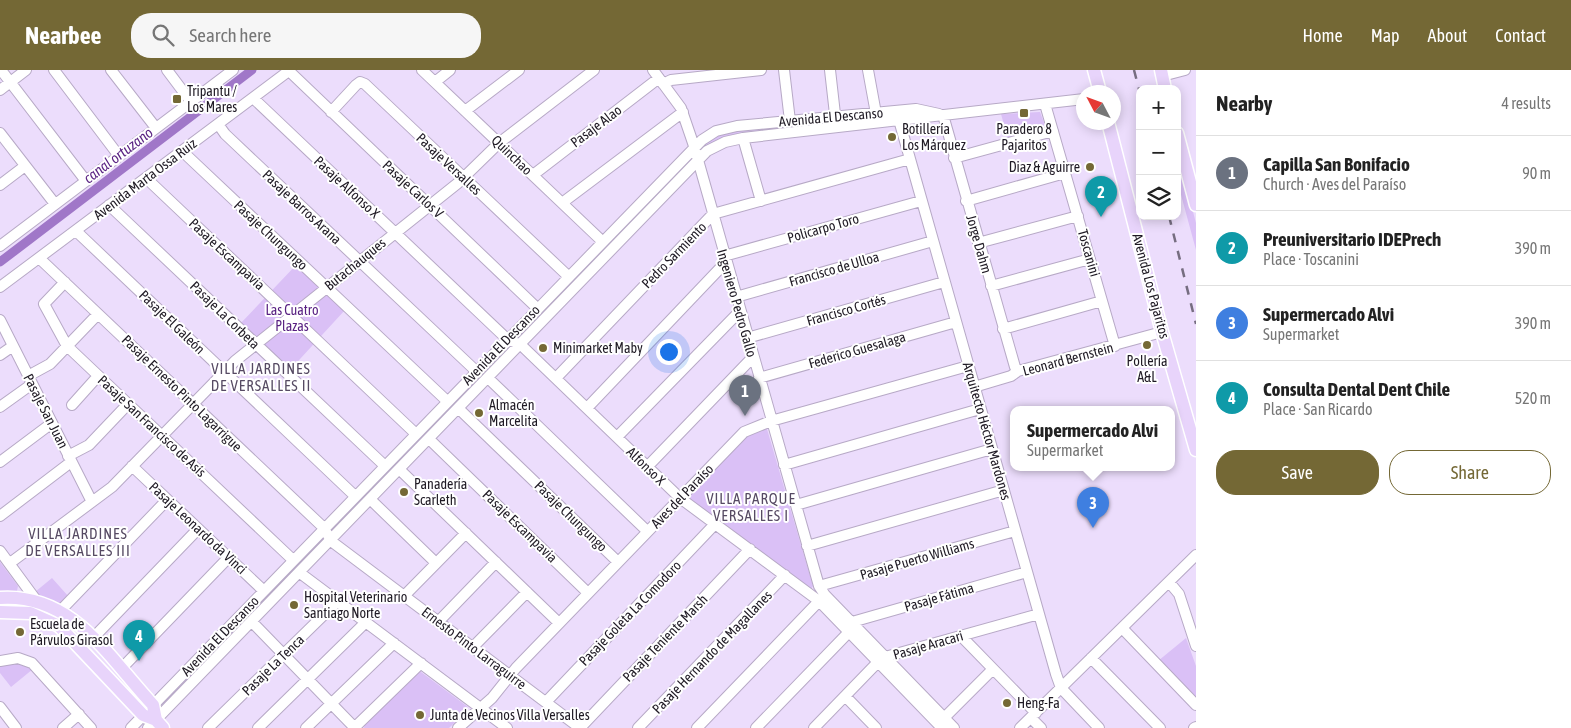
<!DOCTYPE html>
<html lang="en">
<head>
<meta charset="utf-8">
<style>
	body { margin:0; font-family:"Asap Condensed",sans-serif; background:#f6f6f6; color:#222 }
	.controls { position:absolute; right:15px; top:15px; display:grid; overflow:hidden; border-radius:10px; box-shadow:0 2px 12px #0003 }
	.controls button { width:45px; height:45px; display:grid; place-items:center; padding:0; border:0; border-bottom:1px solid #e0e0e0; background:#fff; color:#222; font:25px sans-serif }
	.compass { position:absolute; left:1076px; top:15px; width:45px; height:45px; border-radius:50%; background:#fff; box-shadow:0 2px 12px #0003; rotate:311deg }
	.you { position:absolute; left:668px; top:281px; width:18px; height:18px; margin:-12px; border:4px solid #fff; border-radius:50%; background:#1a73e8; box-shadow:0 0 0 8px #1a73e833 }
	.badge { display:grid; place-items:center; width:32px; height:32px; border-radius:50%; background:#746835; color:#fff; font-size:16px; font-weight:700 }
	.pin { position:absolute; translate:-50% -41px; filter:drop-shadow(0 1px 2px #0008) }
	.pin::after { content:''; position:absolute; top:26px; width:18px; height:15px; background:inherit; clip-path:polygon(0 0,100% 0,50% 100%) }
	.popup { position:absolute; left:1010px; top:336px; width:165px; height:65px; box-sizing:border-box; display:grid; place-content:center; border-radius:10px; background:#fff; filter:drop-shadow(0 1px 4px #0005); font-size:16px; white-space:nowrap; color:#767676 }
	.popup b { font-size:19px; color:#222 }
	.popup::after { content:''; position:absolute; left:50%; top:100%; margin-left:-10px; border:10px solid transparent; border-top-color:#fff }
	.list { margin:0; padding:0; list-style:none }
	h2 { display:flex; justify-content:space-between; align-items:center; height:65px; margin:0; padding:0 20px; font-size:21px }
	h2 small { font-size:16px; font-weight:400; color:#767676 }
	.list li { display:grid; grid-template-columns:32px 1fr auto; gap:15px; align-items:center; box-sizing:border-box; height:75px; padding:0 20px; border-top:1px solid #e0e0e0 }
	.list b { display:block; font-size:19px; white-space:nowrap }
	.list p { margin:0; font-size:16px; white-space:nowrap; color:#767676 }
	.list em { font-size:16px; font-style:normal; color:#767676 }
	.actions { display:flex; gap:10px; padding:15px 20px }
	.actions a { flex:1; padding:11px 0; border:1px solid #746835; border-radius:20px; text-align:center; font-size:18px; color:#746835 }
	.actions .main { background:#746835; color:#fff }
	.icon { flex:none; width:28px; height:28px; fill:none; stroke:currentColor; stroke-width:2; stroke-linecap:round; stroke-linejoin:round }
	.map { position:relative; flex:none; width:1196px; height:658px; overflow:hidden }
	header { display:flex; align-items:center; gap:30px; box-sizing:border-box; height:70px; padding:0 25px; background:#746835; color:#fff }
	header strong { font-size:24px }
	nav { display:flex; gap:28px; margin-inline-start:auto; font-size:18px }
	.search { width:350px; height:45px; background:#f6f6f6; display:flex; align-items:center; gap:12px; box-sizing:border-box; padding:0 18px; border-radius:20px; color:#767676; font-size:19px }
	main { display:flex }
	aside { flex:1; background:#fff }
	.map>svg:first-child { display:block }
</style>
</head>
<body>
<header>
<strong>Nearbee</strong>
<div class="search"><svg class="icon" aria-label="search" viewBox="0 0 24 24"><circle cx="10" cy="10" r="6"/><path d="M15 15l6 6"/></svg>Search here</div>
<nav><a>Home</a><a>Map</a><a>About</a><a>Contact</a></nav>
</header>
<main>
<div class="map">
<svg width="1196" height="658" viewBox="0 0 1196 658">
	<rect width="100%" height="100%" fill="#ecddfc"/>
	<path fill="#dac0f6" d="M1040 42 1046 58 1008 69 1001 44Z
		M826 51 825 56 736 66 700 83 699 76C726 55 791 55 826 51Z
		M1177 81 1196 153V180L1177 110Z
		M691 86 693 91 333 464 329 460Z
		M297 194 345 240 289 301 240 254Z
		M764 358 767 359 813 516 810 521 687 431 688 424 746 363Z
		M320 470 324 474 166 639 162 634Z
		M0 492 18 516 17 521 0 523Z
		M52 508 69 527 59 536 40 527 35 522Z
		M1186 568 1196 596V630L1158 591Z
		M21 591 33 599 11 617 0 603V596Z
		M418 602H421L468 637 466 642 449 658H364L365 654Z"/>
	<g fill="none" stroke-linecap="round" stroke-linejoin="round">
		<path stroke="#a077c8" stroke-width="9" d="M0 192 252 0"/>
		<defs>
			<path id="minor" d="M1 0 86 111
				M54 0 119 86
				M111 0 156 58
				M167 0 191 32
				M422 0 602 171
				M653 0 681 38 694 76 819 516 825 525 954 658
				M784 0 790 51
				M830 0 836 53
				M868 0 877 49
				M289 1 537 238
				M1162 6 1185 0
				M435 12 450 0
				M663 14 671 10 761 0
				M0 20 26 0
				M253 28 507 269 521 275 680 428 819 531 942 658
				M1045 34 1115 276
				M465 41 519 0
				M331 42 356 15 360 12 365 14 568 206
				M943 45 1015 297 1018 301
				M899 50 1056 604 1061 618 1099 658
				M218 54 225 64 476 301
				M0 63 55 134
				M743 68 761 131
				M182 81 447 331
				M954 88 1053 61
				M533 105 659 8
				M146 108 416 364
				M0 115 25 96
				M966 131 1065 103
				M562 133 683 42
				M109 135 385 396
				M76 161 355 426
				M978 173 1078 146
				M0 176 233 0
				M724 186 921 131
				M39 188 324 458 331 471 580 658
				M65 212 44 234 67 276 293 490
				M991 216 1090 189
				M0 217 290 0
				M736 227 933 171
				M0 250 92 432
				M1003 259 1102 231
				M747 268 944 212
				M0 285 13 276
				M28 306 50 294 98 244
				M488 308 647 461
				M556 308 713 144 910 89
				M759 308 956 252
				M974 317 1011 306 1018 301 1162 262
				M72 335 98 306
				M0 337 32 314
				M587 338 726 192
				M459 339 618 492
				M617 367 740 241
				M429 369 588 523
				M68 386 89 375 128 334
				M0 392 52 353
				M784 395 980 339
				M132 396 264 521
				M647 397 753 287
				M400 400 559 553
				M371 430 436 493
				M796 435 992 379
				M0 446 71 392
				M807 476 1004 420
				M0 481 36 530
				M10 493 112 417 235 291 458 113 499 73 594 0
				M300 503 507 658
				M1169 512 1179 524 1196 576
				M819 516 1015 461
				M404 526 466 463
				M61 540 167 430
				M252 552 355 658
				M438 552 496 492
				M852 552 1027 502
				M1122 558 1196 635
				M961 566 1036 643
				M93 568 198 459
				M473 577 527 522
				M1091 588 1160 658
				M0 591 18 588 32 593 91 658
				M121 599 229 487
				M845 626 876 658
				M546 632 715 454
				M0 637 16 658
				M944 648 993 599
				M1031 648 1041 658
				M63 658 79 644
				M131 658 702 70 716 61 737 56 916 39 939 44
				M148 658 707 81 725 72 743 68 1084 29
				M208 658 338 531
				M258 658 366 552
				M306 658 394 573
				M354 658 421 593
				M458 658 492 628 516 598 744 362 771 351 968 296
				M580 658 750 479
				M638 658 785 505
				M697 658 823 527
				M756 658 849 562
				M814 658 878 592 885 587 1039 544
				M1020 658 1196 485
				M1194 658 1196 657"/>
			<path id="major" d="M1094 0 1100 22
				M1161 0 1165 19
				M1108 52 1162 262 1196 380
				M1177 63 1196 135
				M0 528C73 523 109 588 153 635L156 650
				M0 542 30 543 59 556 143 645 156 650 163 658"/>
		</defs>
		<use href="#minor" stroke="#b7a9c6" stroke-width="12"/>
		<use href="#major" stroke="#fff" stroke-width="15"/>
		<use href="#minor" stroke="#fff" stroke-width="10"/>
		<use href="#major" stroke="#e8d4fb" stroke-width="12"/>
		<path stroke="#766d80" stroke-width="2.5" stroke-dasharray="9 9" stroke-linecap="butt" d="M1134 0 1140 23
			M1169 146 1196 254"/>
	</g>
	<g fill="#746835" stroke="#fff" stroke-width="2">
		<rect x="172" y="24" width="10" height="10" rx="2.5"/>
		<rect x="1019" y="38" width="10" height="10" rx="2.5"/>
		<circle cx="892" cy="67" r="5"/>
		<circle cx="1090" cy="97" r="5"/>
		<circle cx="1147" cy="275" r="5"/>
		<circle cx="543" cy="278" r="5"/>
		<circle cx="479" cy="343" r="5"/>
		<circle cx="404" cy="422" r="5"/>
		<circle cx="294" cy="535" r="5"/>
		<circle cx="20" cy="562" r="5"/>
		<circle cx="1007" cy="633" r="5"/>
		<circle cx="420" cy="645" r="5"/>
	</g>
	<g text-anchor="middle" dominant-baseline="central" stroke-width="4" stroke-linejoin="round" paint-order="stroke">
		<g font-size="14" fill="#1f1a24" stroke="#fff" text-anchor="start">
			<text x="187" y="21">Tripantu /<tspan x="187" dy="16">Los Mares</tspan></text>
			<text x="902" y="59">Botillería<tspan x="902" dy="16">Los Márquez</tspan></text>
			<text x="1024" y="59" text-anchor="middle">Paradero 8<tspan x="1024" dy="16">Pajaritos</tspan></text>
			<text x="1080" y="97" text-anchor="end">Diaz &amp; Aguirre</text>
			<text x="553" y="278">Minimarket Maby</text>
			<text x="1147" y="291" text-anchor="middle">Pollería<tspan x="1147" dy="16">A&amp;L</tspan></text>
			<text x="489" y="335">Almacén<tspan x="489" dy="16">Marcelita</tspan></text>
			<text x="414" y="414">Panadería<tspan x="414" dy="16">Scarleth</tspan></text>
			<text x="304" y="527">Hospital Veterinario<tspan x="304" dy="16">Santiago Norte</tspan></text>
			<text x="30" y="554">Escuela de<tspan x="30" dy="16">Párvulos Girasol</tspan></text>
			<text x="1017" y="633">Heng-Fa</text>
			<text x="430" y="645">Junta de Vecinos Villa Versalles</text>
		</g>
		<g font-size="14" fill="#1f1a24" stroke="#fff">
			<text transform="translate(831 47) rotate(-5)">Avenida El Descanso</text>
			<text transform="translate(596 56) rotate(-37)">Pasaje Alao</text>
			<text transform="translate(512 85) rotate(44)">Quinchao</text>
			<text transform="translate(449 94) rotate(43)">Pasaje Versalles</text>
			<text transform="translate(145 109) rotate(-37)">Avenida Marta Ossa Ruiz</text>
			<text transform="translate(347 117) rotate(43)">Pasaje Alfonso X</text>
			<text transform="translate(413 119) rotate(43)">Pasaje Carlos V</text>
			<text transform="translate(302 137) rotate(43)">Pasaje Barros Arana</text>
			<text transform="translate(823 158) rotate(-16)">Policarpo Toro</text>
			<text transform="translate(271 165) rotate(43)">Pasaje Chungungo</text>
			<text transform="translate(979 174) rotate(74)">Jorge Dahm</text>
			<text transform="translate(1089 183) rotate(74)">Toscanini</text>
			<text transform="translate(227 184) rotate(43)">Pasaje Escampavia</text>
			<text transform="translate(674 185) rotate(-46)">Pedro Sarmiento</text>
			<text transform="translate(355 194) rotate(-39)">Butachauques</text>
			<text transform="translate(834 199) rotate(-16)">Francisco de Ulloa</text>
			<text transform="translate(1151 216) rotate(75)">Avenida Los Pajaritos</text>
			<text transform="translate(737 233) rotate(74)">Ingeniero Pedro Gallo</text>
			<text transform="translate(846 240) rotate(-16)">Francisco Cortés</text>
			<text transform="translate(225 245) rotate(44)">Pasaje La Corbeta</text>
			<text transform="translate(172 252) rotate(44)">Pasaje El Galeón</text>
			<text transform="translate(501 275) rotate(-46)">Avenida El Descanso</text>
			<text transform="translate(857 280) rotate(-16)">Federico Guesalaga</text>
			<text transform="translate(1068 289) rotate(-15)">Leonard Bernstein</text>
			<text transform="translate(182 323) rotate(44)">Pasaje Ernesto Pinto Lagarrigue</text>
			<text transform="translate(46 341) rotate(63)">Pasaje San Juan</text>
			<text transform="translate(152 356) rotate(43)">Pasaje San Francisco de Asís</text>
			<text transform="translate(987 361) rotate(74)">Arquitecto Héctor Mardones</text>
			<text transform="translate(646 396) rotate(44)">Alfonso X</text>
			<text transform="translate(682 426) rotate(-46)">Aves del Paraíso</text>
			<text transform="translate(571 446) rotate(44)">Pasaje Chungungo</text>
			<text transform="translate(520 456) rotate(44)">Pasaje Escampavia</text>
			<text transform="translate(198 458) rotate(43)">Pasaje Leonardo da Vinci</text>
			<text transform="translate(917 489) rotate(-16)">Pasaje Puerto Williams</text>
			<text transform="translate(939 527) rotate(-16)">Pasaje Fátima</text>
			<text transform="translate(630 543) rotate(-46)">Pasaje Goleta La Comodoro</text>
			<text transform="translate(220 566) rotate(-46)">Avenida El Descanso</text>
			<text transform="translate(665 568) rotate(-46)">Pasaje Teniente Marsh</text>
			<text transform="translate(928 575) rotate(-16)">Pasaje Aracari</text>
			<text transform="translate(474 578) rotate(37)">Ernesto Pinto Larraguirre</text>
			<text transform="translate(712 582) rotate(-46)">Pasaje Hernando de Magallanes</text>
			<text transform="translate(273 595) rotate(-44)">Pasaje La Tenca</text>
		</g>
		<g font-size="14" fill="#571f80" stroke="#fff">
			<text x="292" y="240">Las Cuatro<tspan x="292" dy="16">Plazas</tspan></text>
		</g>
		<g font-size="15" font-style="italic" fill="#5a2383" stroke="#fff">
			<text transform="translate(118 85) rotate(-37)">canal ortuzano</text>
		</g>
		<g font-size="15" letter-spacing="1" fill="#564a63" stroke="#fff">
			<text x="261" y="298">VILLA JARDINES<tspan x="261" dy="17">DE VERSALLES II</tspan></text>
			<text x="751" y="428">VILLA PARQUE<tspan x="751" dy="17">VERSALLES I</tspan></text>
			<text x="78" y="463">VILLA JARDINES<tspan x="78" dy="17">DE VERSALLES III</tspan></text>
		</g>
	</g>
</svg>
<div class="controls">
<button>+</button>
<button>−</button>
<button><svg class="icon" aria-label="layers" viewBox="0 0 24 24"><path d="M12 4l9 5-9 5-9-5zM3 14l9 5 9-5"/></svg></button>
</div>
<svg class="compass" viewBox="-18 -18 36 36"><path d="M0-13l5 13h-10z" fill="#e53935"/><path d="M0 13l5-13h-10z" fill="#767676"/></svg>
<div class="you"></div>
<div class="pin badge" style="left:745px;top:346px;background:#6b7280">1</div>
<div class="pin badge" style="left:1101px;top:147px;background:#0f9aa8">2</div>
<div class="pin badge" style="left:1093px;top:458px;background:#3f7fe0">3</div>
<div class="popup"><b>Supermercado Alvi</b>Supermarket</div>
<div class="pin badge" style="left:139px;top:591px;background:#0f9aa8">4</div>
</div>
<aside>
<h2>Nearby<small>4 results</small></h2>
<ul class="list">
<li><span class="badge" style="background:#6b7280">1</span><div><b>Capilla San Bonifacio</b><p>Church · Aves del Paraíso</p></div><em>90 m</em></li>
<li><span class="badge" style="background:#0f9aa8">2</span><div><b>Preuniversitario IDEPrech</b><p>Place · Toscanini</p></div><em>390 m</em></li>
<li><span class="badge" style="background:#3f7fe0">3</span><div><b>Supermercado Alvi</b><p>Supermarket</p></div><em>390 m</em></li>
<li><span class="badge" style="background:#0f9aa8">4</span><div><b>Consulta Dental Dent Chile</b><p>Place · San Ricardo</p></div><em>520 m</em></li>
</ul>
<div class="actions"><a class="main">Save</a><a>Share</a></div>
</aside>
</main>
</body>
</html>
